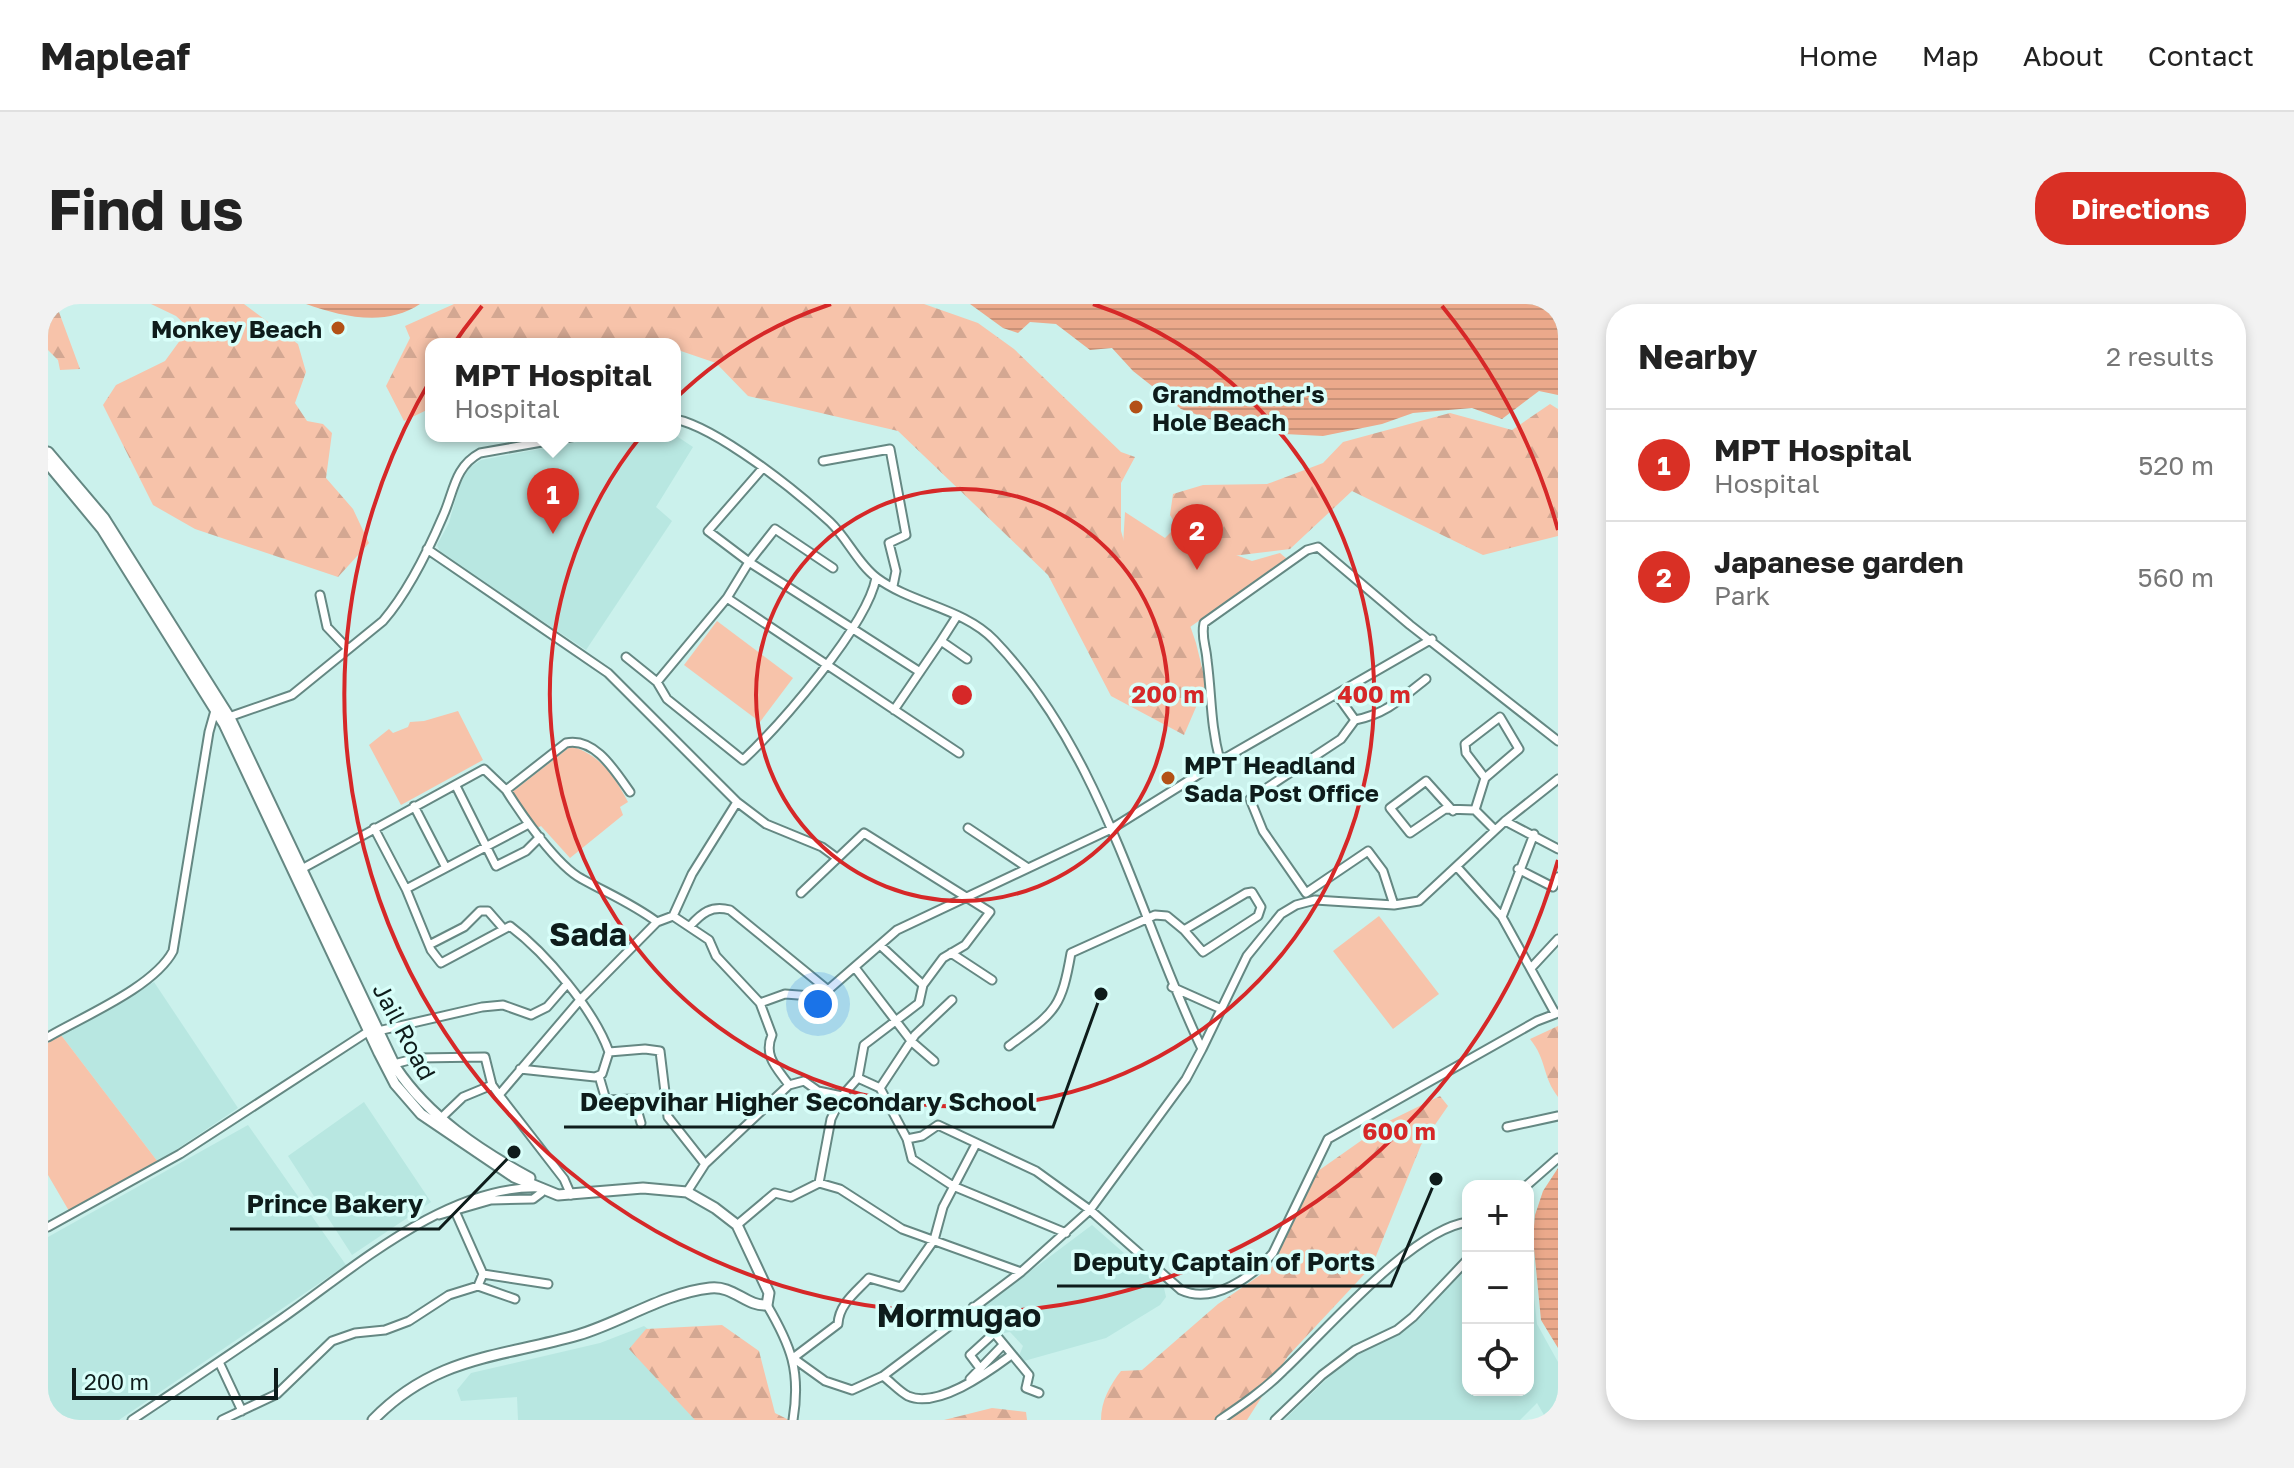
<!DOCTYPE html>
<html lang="en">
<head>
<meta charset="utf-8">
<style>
	body { margin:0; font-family:"Golos Text",sans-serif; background:#f2f2f2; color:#222 }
	.controls { position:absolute; right:24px; bottom:24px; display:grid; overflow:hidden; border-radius:16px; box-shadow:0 4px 12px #0003 }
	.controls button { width:72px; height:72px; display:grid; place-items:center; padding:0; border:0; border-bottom:2px solid #e0e0e0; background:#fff; color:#222; font:40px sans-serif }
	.scale { position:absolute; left:24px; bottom:20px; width:206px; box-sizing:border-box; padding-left:8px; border:4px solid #0e1c1b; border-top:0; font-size:22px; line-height:28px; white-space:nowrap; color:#0e1c1b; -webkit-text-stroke:6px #d8fef9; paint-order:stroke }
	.you { position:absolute; left:770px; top:700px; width:28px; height:28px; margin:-20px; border:6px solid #fff; border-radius:50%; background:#1a73e8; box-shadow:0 0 0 12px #1a73e833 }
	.badge { display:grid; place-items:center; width:52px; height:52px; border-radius:50%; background:#d93025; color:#fff; font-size:26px; font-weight:700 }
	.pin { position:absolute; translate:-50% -66px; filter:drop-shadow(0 2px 4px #0008) }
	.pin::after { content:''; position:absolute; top:42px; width:28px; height:24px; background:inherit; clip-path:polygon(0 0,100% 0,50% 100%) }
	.popup { position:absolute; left:377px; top:34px; width:256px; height:104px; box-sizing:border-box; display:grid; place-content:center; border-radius:16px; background:#fff; filter:drop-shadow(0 2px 6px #0005); font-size:26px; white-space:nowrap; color:#767676 }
	.popup b { font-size:30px; color:#222 }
	.popup::after { content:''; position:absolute; left:50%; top:100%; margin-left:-16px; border:16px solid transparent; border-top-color:#fff }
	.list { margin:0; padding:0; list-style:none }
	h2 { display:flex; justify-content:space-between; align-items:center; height:104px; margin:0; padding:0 32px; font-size:34px }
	h2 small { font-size:26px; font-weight:400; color:#767676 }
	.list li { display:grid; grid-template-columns:52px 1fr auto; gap:24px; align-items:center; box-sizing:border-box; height:112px; padding:0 32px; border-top:2px solid #e0e0e0 }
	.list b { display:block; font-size:30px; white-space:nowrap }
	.list p { margin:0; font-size:26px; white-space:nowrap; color:#767676 }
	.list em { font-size:26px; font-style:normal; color:#767676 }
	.icon { flex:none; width:44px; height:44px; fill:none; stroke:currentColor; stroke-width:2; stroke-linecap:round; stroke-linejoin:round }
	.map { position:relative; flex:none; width:1510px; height:1116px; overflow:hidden; border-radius:32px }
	header { display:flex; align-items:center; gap:48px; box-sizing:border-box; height:112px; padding:0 40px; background:#fff; border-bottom:2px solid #e0e0e0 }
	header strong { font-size:38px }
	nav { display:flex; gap:44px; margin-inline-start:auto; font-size:28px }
	.intro { display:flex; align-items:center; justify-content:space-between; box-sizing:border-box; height:192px; padding:0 48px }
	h1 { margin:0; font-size:56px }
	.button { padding:20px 36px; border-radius:32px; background:#d93025; color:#fff; font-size:28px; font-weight:700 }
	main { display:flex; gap:48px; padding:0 48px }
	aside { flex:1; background:#fff; border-radius:32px; box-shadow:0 4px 12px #0003 }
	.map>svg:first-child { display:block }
</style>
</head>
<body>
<header>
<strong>Mapleaf</strong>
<nav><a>Home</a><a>Map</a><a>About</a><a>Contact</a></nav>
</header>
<div class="intro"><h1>Find us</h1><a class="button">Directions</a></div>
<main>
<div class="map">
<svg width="1510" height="1116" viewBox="0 0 1510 1116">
	<defs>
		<pattern id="forest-firs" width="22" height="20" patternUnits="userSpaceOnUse" patternTransform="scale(2)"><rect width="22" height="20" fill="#f7c3aa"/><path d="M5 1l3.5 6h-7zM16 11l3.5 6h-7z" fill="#d3a792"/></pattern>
		<pattern id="water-rules" width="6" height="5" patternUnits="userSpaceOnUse" patternTransform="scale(2)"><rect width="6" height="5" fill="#eba98b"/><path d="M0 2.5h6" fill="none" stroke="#c89177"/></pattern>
	</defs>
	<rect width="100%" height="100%" fill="#cbf1ec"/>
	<path fill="#b8e7e1" d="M627 131 645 143 608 203 624 217 538 346 393 250 389 241 401 219 411 182 421 164 433 156 561 132Z
		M106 678 190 804 110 858 13 731Z
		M316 798 383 898 304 951 240 852Z
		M200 821 298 961 71 1116H0V933Z
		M1044 921 1116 984 1118 993 1112 1001 1058 1034 976 1057 971 1052 975 1042 962 1028 950 1030 932 1005Z
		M1480 938 1489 1020 1510 1058V1116H1499L1489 1099 1472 1116H1236L1301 1054 1352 1028 1420 960V1086H1480Z
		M596 1022 665 1074 699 1116H470L469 1093 413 1097 409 1086 423 1069 552 1039Z"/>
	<path fill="#f7c3aa" d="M1077 208 1117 234 1124 227 1204 257 1232 249 1239 255 1135 328 1073 275Z
		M669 317 745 374 712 418 636 361Z
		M410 407 435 456 353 501 321 441 341 425 345 429 360 423 362 418 376 417Z
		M523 442C553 452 565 470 580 498L572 503 575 511 522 554 493 522 489 524 463 489Z
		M1331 612 1391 690 1345 725 1285 647Z
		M13 731 110 858 21 907 0 871V739Z"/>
	<path fill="url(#forest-firs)" d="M0 0H8L32 65 12 66 10 56 0 46Z
		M103 0H196L250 40 258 68 247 99 259 117 275 120 284 129 278 174 305 205 321 239 290 273 147 225 105 201 55 101 68 81 117 57 141 24 128 12Z
		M406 0H876L930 19 966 45 1073 148 1087 153 1073 179V227L1082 258 1113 272 1135 301 1148 339 1158 380 1136 431 1063 392 1000 271 850 127 700 92 668 59 627 45V40L601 36 588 40H383V104L356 117 338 82 362 34 357 22Z
		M1502 100 1510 105V232L1435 251 1304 187 1242 245 1176 253 1136 235 1122 211 1125 190 1155 181 1219 180 1275 159 1295 138 1402 109 1464 126Z
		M1510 722V793C1494 772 1499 756 1482 735Z
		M1392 792 1400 802 1373 841 1324 962 1240 1052 1199 1116H1053C1053 1097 1062 1081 1073 1067L1094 1066 1170 1000 1224 963 1270 867 1341 817Z
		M674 1021 711 1047 727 1109 741 1116H647L581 1045 598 1025Z
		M944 1104 978 1108 979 1116H896Z"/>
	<path fill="url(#water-rules)" d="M258 0H372C338 23 295 13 258 0Z
		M908 0H1510V91L1491 87 1454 115 1424 104 1365 109 1334 120 1275 132 1198 128 1133 105 1085 67 1064 44 1042 46 1008 20 982 18 970 29 955 24 922 0Z
		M1510 864V1044L1493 1016 1485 934 1487 911 1495 887Z"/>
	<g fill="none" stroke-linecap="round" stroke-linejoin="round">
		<defs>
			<path id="minor" d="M627 115C670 124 748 187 782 218 799 234 810 260 829 274 864 300 915 304 946 336 1054 448 1089 609 1154 745L1138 775 1042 906 973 968 835 1072 804 1086 777 1077 745 1054 790 1020C791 1000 808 988 821 974L853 983 886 936 895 903 928 840
				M775 157 842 145 858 231 841 239 848 267 845 282
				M714 165 660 227 701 258 679 294 609 378 619 395 695 456C732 421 819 322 828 274
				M379 245 560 369 689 498 718 520 774 543 789 554
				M785 264 727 225 701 258 872 368
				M272 291 279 323 300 345
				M679 294 911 449
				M909 312 893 337 919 355
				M578 353 609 378
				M1289 391 1307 416
				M846 406 893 337
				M178 414 244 391 335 317C360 288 380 247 395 212 406 188 406 163 432 149L528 132
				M1172 457C1162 418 1164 394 1159 356 1158 341 1153 334 1156 319L1259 246 1270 243 1362 321 1510 437
				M408 482 448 562 478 547 492 533
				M458 486C473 510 509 562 534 575 559 589 585 600 609 618
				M366 502 397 562
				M1427 506 1437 474 1471 445 1452 413 1417 440 1418 449 1437 474
				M1405 507 1378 477 1342 504 1362 529 1397 505 1427 506 1447 526
				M1457 517 1510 545
				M326 524 358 585 383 646 393 659 462 622C498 649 546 706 561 748L554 770 547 773 472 765
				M920 524 980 564
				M1409 563 1454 613 1486 530
				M1470 565 1505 583 1510 573
				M250 567 436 465 458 486 518 439C547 433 567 467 582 488
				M358 585 479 521
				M753 589 816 529 942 608 917 641 895 654 875 681 871 699 816 741 810 774 794 792 783 815 771 879
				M1346 601 1335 567 1320 547 1258 589 1215 527 1202 495 1293 435 1307 416C1338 410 1354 394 1378 375
				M625 612 644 570 689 498
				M1454 613 1507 709
				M642 622C654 609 663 601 682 606L780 686
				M381 641 416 623 432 607H440L454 623
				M833 642 875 681
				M903 649 944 676
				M1484 663 1510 635
				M808 665 864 738 886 757
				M1124 683 1171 704
				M330 727 434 703 455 701 483 711 499 703 519 680
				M0 733C36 712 106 683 125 647L161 428 168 403
				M961 742C1006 708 1013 707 1023 649L1107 611 1119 612 1136 626 1198 589 1204 588 1213 603 1210 612 1155 648 1136 626
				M1154 745 1199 652 1233 610 1248 601 1267 596 1346 601 1371 597 1457 517 1510 475
				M561 748 597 745 612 747 620 813 657 860
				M346 760 369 754 437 753 444 781 451 791
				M551 772 558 796 586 795 593 819
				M810 774 832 784 859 835 864 855 905 882 1018 929
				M741 781 756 777 770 787 794 792
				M832 784 867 731 904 696
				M392 815 415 793 444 781
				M1459 823 1510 812
				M859 835 874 832 890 821 988 867 1042 906 1133 986C1165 1001 1204 973 1225 949L1280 835 1489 717 1510 709
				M1478 882 1510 854
				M639 888 657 860 741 781C729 764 715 752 724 731L712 699
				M523 891 516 875 451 791 532 696 609 618 625 612 661 636 668 652 712 699 737 690 764 692 780 686 849 626 1063 525 1172 457 1384 335
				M689 921 727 889 743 893 771 879 792 885 854 925 973 968
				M0 923 132 850 321 727
				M435 970 500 980
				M430 982 467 995
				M719 1001C743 1042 753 1067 745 1116
				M925 1003 981 1071 978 1084 991 1089
				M171 1058 194 1107
				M931 1063 922 1051 945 1030
				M835 1072C843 1078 852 1088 860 1092 889 1105 939 1069 962 1052
				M922 1075 954 1042
				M84 1116C135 1082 186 1048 236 1013 307 963 402 879 494 884L493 889 485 895 443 896 391 911
				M174 1116 229 1090 284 1037 307 1029 337 1026 361 1017 401 991 430 982 435 970 407 907
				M1172 1116C1194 1101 1216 1086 1235 1067 1277 1028 1364 925 1420 918
				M1227 1116 1274 1071 1307 1046 1349 1026 1365 1013 1420 955"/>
			<path id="major" d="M0 148 56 214 182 414 348 764C381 813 431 846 482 874
				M0 160 54 225 176 420 331 749 347 780 373 810 466 873 510 891 595 884 639 888 667 904 689 921 721 989 719 1001C699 1003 685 981 662 984 616 989 574 1018 530 1031 450 1054 387 1052 325 1116"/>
		</defs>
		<use href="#minor" stroke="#658883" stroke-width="11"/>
		<use href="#major" stroke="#658883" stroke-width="13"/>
		<use href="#minor" stroke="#fff" stroke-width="7"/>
		<use href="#major" stroke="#fff" stroke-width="9"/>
	</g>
	<g fill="none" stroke="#d62828" stroke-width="4">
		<circle cx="914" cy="391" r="206"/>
		<path d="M1045 0A412 412 0 1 1 783 0"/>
		<path d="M1510 556A618 618 0 1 1 434 2M1394 2A618 618 0 0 1 1510 226"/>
	</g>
	<g fill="#b35117" stroke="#d8fef9" stroke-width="3">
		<circle cx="290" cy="24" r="8"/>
		<circle cx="1088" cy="103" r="8"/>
		<circle cx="1120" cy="474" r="8"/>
	</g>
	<g text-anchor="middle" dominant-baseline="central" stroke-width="7" stroke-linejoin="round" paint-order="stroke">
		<g font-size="24" font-weight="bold" fill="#0e1c1b" stroke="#d8fef9" text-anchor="start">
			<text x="274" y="24" text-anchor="end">Monkey Beach</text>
			<text x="1104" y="89">Grandmother's<tspan x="1104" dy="28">Hole Beach</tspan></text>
			<text x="1136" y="460">MPT Headland<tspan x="1136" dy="28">Sada Post Office</tspan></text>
		</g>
		<g font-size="24" fill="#0e1c1b" stroke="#d8fef9">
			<text transform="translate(357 727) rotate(62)">Jail Road</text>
		</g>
		<g font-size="32" font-weight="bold" fill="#0e1c1b" stroke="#d8fef9">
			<text x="540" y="630">Sada</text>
			<text x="911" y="1011">Mormugao</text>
		</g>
	</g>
	<circle cx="914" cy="391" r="12" fill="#d62828" stroke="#d8fef9" stroke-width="4"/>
	<g font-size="24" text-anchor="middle" font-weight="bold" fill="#d62828" stroke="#d8fef9" stroke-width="7" stroke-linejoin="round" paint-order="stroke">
		<text x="1120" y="399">200 m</text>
		<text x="1326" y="399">400 m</text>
		<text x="1351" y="836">600 m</text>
	</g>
	<path fill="none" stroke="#0e1c1b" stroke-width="3" d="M1053 690L1005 823H516M466 848L391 925H182M1388 875L1343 982H1009"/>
	<g fill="#0e1c1b" stroke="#d8fef9" stroke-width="3">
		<circle cx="1053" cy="690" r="8"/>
		<circle cx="466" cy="848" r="8"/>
		<circle cx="1388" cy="875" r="8"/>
	</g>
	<g font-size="26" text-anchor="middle" font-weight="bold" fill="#0e1c1b" stroke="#d8fef9" stroke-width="7" stroke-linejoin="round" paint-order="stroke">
		<text x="760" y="807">Deepvihar Higher Secondary School</text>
		<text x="287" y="909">Prince Bakery</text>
		<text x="1176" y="967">Deputy Captain of Ports</text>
	</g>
</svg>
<div class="controls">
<button>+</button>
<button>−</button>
<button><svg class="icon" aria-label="locate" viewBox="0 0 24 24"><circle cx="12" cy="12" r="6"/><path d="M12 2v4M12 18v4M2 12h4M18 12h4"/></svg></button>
</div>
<div class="scale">200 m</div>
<div class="you"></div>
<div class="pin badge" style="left:505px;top:230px">1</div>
<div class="popup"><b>MPT Hospital</b>Hospital</div>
<div class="pin badge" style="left:1149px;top:266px">2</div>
</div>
<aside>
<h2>Nearby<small>2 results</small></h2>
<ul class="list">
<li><span class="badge">1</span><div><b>MPT Hospital</b><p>Hospital</p></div><em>520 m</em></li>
<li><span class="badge">2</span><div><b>Japanese garden</b><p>Park</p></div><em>560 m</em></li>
</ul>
</aside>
</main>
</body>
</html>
